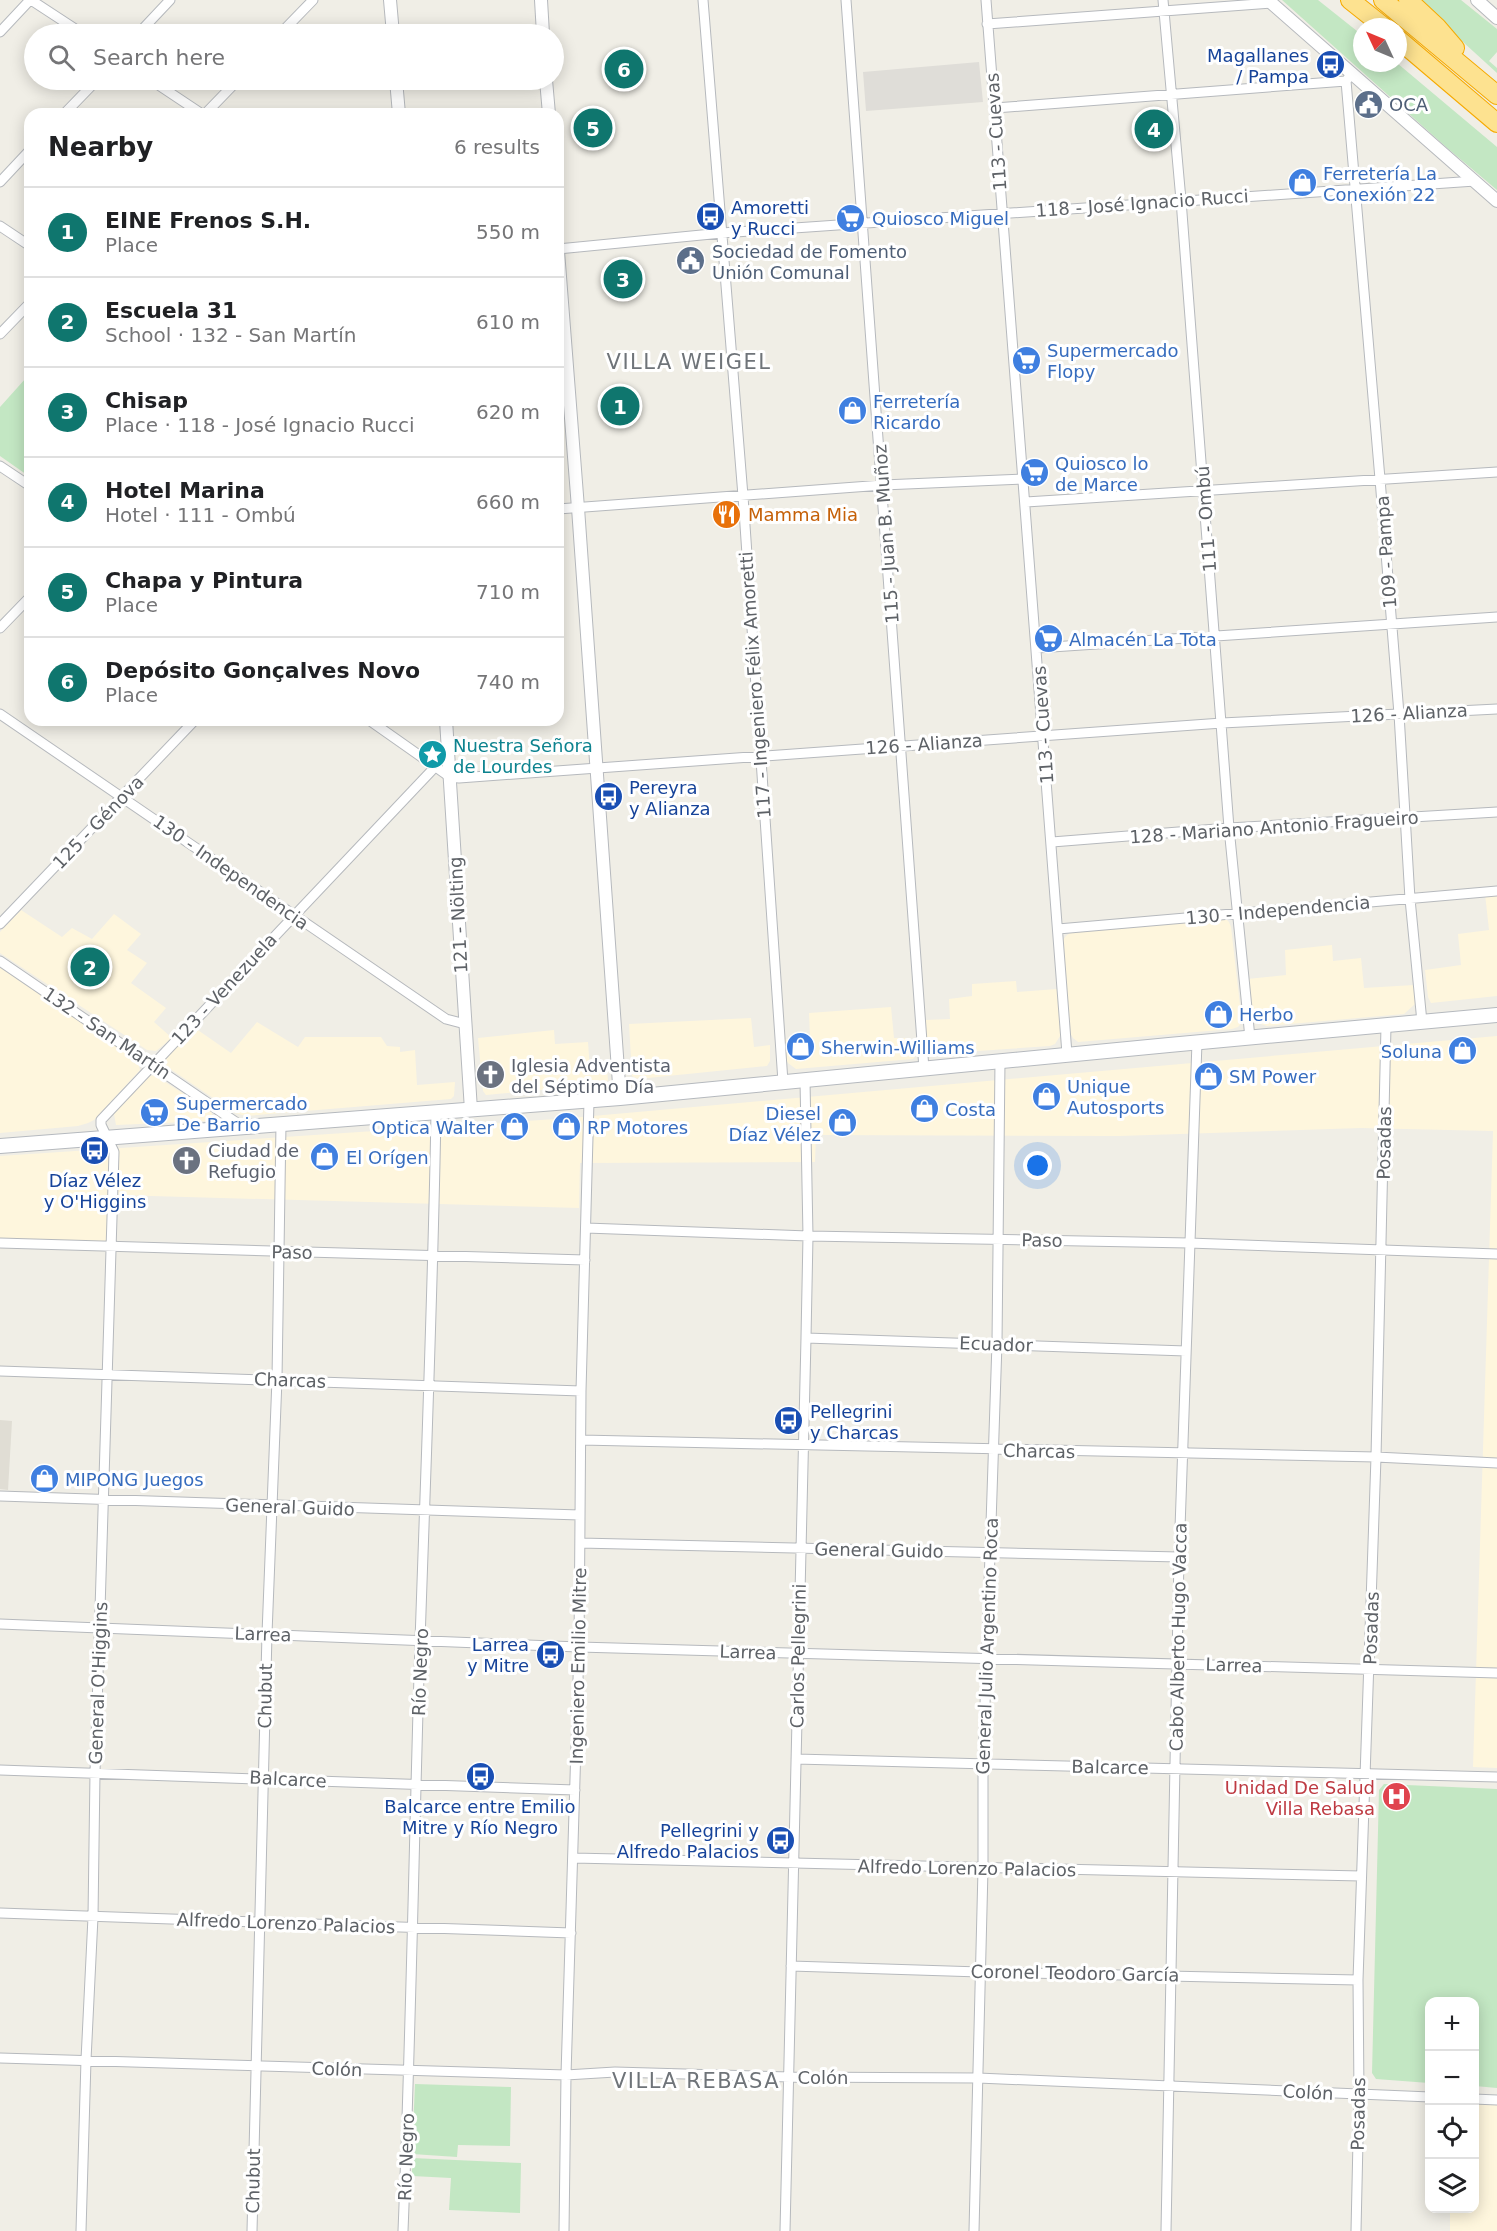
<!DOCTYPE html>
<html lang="en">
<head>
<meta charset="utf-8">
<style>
	body { margin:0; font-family:"DejaVu Sans",sans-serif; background:#f6f6f6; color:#202124 }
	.controls { position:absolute; right:18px; bottom:18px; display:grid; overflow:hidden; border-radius:12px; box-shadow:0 3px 15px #0003 }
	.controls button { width:54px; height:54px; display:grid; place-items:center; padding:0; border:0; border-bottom:2px solid #e0e0e0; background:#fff; color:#202124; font:30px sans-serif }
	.compass { position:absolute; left:1353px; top:18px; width:54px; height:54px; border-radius:50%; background:#fff; box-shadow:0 3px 15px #0003; rotate:314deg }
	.you { position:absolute; left:1038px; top:1166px; width:21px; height:21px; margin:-15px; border:4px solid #fff; border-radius:50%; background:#1a73e8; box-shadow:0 0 0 9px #1a73e833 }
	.badge { display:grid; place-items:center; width:39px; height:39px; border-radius:50%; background:#0f766e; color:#fff; font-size:20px; font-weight:700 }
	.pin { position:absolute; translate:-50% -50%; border:3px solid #fff; box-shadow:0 2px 6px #0006 }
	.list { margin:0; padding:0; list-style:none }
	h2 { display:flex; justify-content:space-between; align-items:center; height:78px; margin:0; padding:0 24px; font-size:26px }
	h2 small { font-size:20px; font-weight:400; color:#757577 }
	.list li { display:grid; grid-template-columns:39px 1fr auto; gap:18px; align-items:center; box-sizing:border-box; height:90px; padding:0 24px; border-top:2px solid #e0e0e0 }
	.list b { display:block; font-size:22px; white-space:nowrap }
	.list p { margin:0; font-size:20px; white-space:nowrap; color:#757577 }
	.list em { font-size:20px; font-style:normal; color:#757577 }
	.icon { flex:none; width:33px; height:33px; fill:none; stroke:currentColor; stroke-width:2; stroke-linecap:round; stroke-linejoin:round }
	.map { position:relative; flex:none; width:1497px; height:2231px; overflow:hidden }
	.search { position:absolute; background:#fff; box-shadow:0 3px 15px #0003; left:24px; top:24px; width:540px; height:66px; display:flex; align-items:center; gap:15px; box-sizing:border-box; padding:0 21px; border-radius:33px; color:#757577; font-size:22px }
	.panel { position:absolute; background:#fff; box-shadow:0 3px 15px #0003; left:24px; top:108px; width:540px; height:618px; border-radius:18px }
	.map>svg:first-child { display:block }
</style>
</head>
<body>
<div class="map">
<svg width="1497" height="2231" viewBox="0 0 1497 2231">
	<rect width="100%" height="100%" fill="#f0eee6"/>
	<path fill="#fef6dd" d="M1485 894H1497V996L1431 1003 1428 997 1425 970 1461 965 1458 934 1489 930Z
		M21 910 62 937 72 928 92 939 114 914 141 934 127 950 147 963 131 983 166 1008 154 1022 172 1038 156 1051 147 1050 0 953V932Z
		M1225 918 1229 922 1231 927 1242 1022 1238 1027 1232 1029 1078 1042 1073 1038 1070 1033 1062 941 1066 936 1070 933Z
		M1332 945 1333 961 1361 958 1364 988 1414 985 1415 1004 1404 1014 1267 1026 1261 1024 1256 1020 1250 1009 1247 979 1286 975 1285 950Z
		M0 967 138 1061 140 1070 94 1120 88 1123 78 1126 0 1133Z
		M1016 981 1017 992 1057 989 1062 1033 1055 1044 1050 1046 935 1054 928 1050 925 1020 950 1019 949 999 972 996V984Z
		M891 1007 894 1038H910L919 1051 913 1059 796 1069 788 1063 785 1058V1039L810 1037 809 1013Z
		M751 1018 754 1047 770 1045V1061L767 1066 638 1079 632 1076 629 1024Z
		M257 1022 298 1047 305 1037H381L387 1046 400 1047V1052L415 1050 417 1085 455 1082 454 1096 451 1099 246 1116 235 1113 163 1064V1058L192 1026 231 1053Z
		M554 1030 555 1044 588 1042 590 1070 607 1069 608 1080 605 1084 486 1095 483 1091 478 1038Z
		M1497 1036V1768L1473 1767 1493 1131 1361 1128 1119 1136 816 1135 815 1162 580 1163 579 1208 116 1195V1242L0 1238V1156L570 1118Z
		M154 1075 211 1111 213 1117 210 1121 116 1125 114 1114 147 1077Z
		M1475 2104 1497 2105V2231H1450V2209L1474 2208Z"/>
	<path fill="#dfddd8" d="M979 62 983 102 866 111 863 72Z"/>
	<path fill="#e0ddd4" d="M0 1420 12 1421 8 1490 0 1489Z"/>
	<path fill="#c3e7c3" d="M1282 0H1318L1362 35V63H1397L1497 147V190L1446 147Z
		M1417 0H1461L1497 29V52L1489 61 1497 68V73Z
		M26 378 30 382V477L0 456V407Z
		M1384 1784 1497 1789V2088L1475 2086 1474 2002H1430L1429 2083 1376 2079 1372 2073 1379 1790Z
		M415 2084 511 2087 510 2146 458 2145 457 2157 412 2154Z
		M412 2158 521 2163 520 2213 449 2210 451 2178 412 2176Z"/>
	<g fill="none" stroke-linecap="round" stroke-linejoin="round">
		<defs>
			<path id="minor" d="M31 0 83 34
				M703 0 743 496 783 1082
				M846 0 924 1069
				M986 0 1067 1054
				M1163 0 1181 200 1229 828 1250 1038
				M987 24 1272 3
				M0 32 30 0
				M138 34 170 0
				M280 34 313 0
				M151 80 202 114
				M1346 81 1380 479 1399 714 1410 899 1422 1022
				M995 108 1346 81 1349 77
				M64 114 97 80
				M205 114 238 80
				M0 182 30 150
				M0 226 30 246
				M558 249 722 233 1475 181
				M0 334 30 303
				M0 466 30 486
				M1026 502 1497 472
				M558 509 883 485 1024 479
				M0 628 30 597
				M1037 648 1497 617
				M0 714 446 1019 465 1024
				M369 720 450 777 459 778 1222 723 1497 709
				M1052 842 1229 828 1497 812
				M0 924 195 720
				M1058 929 1497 891
				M0 961 243 1127
				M586 1228 808 1236 1189 1243 1497 1254
				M0 1243 585 1260
				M806 1338 1186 1351
				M0 1371 581 1391
				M581 1440 1376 1457 1497 1463
				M0 1496 580 1515
				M580 1543 1179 1557
				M0 1624 579 1647 1497 1673
				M796 1759 1497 1777
				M0 1770 575 1790
				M573 1858C836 1866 1099 1868 1361 1876
				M0 1913 571 1933
				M791 1966 980 1972 1358 1980
				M0 2058 566 2075 615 2072 790 2077 978 2078 1430 2097
				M1474 2099 1497 2100
				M81 2231 86 2060 93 1917 95 1773 114 1152 101 1125V1120L435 767
				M252 2231 267 1634 277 1379 281 1124
				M403 2231C411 2034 414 1838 420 1641 426 1465 433 1289 436 1112
				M564 2231 566 2075 579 1647 581 1391 589 1101
				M785 2231 806 1338 808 1236 805 1081
				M974 2231 983 1869V1765L997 1343 1000 1061
				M1166 2231 1179 1557 1197 1042
				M1356 2231 1359 2095 1358 1980 1376 1457 1386 1026"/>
			<path id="tertiary" d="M390 0 393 34
				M541 0 543 34
				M1268 0 1497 201
				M1477 0 1497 18
				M396 80 399 114
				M546 80 549 114
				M558 251 578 508 620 1098
				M446 720 471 1110"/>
			<path id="secondary" d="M0 1146 620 1098 1169 1045 1497 1015"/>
			<path id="motorway" d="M1350 0 1384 27
				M1383 0 1497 95
				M1408 0 1437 27 1455 48
				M1398 39 1497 123"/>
		</defs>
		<use href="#minor" stroke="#b6b9bd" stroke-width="11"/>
		<use href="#tertiary" stroke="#b6b9bd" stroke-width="14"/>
		<use href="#secondary" stroke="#b5b9be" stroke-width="16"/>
		<use href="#motorway" stroke="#f6aa00" stroke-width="20"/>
		<use href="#minor" stroke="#fff" stroke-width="9"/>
		<use href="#tertiary" stroke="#fff" stroke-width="12"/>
		<use href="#secondary" stroke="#fff" stroke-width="14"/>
		<use href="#motorway" stroke="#fde290" stroke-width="18"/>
	</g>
	<defs>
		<symbol id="bus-disc" viewBox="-11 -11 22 22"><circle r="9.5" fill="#1a4fb4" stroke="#fff"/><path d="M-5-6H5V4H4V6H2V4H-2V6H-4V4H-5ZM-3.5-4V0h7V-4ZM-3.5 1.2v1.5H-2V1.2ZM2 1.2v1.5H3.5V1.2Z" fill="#fff"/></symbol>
		<symbol id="civic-disc" viewBox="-11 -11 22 22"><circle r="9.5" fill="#5c6f8a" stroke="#fff"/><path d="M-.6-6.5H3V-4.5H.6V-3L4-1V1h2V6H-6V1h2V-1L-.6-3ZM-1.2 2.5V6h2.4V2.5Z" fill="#fff"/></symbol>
		<symbol id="shop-disc" viewBox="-11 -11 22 22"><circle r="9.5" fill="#3f7fe0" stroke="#fff"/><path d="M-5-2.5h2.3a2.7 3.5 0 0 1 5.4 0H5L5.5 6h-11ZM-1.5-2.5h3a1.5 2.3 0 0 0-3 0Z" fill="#fff"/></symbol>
		<symbol id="supermarket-disc" viewBox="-11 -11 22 22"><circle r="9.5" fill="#3f7fe0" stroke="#fff"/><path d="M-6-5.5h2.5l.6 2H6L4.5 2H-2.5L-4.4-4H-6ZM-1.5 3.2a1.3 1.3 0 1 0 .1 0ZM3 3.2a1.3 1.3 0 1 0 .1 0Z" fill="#fff"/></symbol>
		<symbol id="restaurant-disc" viewBox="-11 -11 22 22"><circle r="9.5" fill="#e8710a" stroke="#fff"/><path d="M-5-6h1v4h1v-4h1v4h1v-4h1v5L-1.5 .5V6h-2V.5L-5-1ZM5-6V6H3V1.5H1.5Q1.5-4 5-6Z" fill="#fff"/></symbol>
		<symbol id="sight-disc" viewBox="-11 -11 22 22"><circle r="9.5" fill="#0f9aa8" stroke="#fff"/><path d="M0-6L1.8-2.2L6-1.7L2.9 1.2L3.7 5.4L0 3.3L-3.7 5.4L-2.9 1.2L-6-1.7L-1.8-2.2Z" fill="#fff"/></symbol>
		<symbol id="church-disc" viewBox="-11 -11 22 22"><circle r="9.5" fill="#6b7280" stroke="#fff"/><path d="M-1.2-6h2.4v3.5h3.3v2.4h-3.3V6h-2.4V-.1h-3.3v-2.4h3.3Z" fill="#fff"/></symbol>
		<symbol id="hospital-disc" viewBox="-11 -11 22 22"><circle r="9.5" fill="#e0444e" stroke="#fff"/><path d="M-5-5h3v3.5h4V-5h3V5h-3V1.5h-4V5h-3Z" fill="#fff"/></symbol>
	</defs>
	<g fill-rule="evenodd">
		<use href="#bus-disc" x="1314" y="48" width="33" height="33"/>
		<use href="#civic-disc" x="1352" y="88" width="33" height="33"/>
		<use href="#shop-disc" x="1286" y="166" width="33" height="33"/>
		<use href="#bus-disc" x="694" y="200" width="33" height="33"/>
		<use href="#supermarket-disc" x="834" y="202" width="33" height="33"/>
		<use href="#civic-disc" x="674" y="244" width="33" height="33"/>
		<use href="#supermarket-disc" x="1010" y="344" width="33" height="33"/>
		<use href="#shop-disc" x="836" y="394" width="33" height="33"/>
		<use href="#supermarket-disc" x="1018" y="456" width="33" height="33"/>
		<use href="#restaurant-disc" x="710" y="498" width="33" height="33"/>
		<use href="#supermarket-disc" x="1032" y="622" width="33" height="33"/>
		<use href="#sight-disc" x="416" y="738" width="33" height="33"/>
		<use href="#bus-disc" x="592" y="780" width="33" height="33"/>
		<use href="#shop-disc" x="1202" y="998" width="33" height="33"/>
		<use href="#shop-disc" x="784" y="1030" width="33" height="33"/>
		<use href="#shop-disc" x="1446" y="1034" width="33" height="33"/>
		<use href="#church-disc" x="474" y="1058" width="33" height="33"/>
		<use href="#shop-disc" x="1192" y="1060" width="33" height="33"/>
		<use href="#shop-disc" x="1030" y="1080" width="33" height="33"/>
		<use href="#shop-disc" x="908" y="1092" width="33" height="33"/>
		<use href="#supermarket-disc" x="138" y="1096" width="33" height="33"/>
		<use href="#shop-disc" x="826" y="1106" width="33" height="33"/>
		<use href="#shop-disc" x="498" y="1110" width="33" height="33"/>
		<use href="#shop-disc" x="550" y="1110" width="33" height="33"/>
		<use href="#bus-disc" x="78" y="1134" width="33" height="33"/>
		<use href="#shop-disc" x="308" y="1140" width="33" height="33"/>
		<use href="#church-disc" x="170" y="1144" width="33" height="33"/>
		<use href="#bus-disc" x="772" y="1404" width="33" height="33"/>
		<use href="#shop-disc" x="28" y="1462" width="33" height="33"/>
		<use href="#bus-disc" x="534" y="1638" width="33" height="33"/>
		<use href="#bus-disc" x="464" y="1760" width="33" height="33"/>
		<use href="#hospital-disc" x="1380" y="1780" width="33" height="33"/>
		<use href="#bus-disc" x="764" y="1824" width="33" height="33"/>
	</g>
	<g text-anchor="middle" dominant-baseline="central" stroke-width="6" stroke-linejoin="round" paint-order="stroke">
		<g font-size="18" fill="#164399" stroke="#fff" text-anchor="end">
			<text x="1309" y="55">Magallanes<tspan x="1309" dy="21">/ Pampa</tspan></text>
			<text x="731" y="207" text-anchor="start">Amoretti<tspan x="731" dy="21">y Rucci</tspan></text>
			<text x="629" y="787" text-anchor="start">Pereyra<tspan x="629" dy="21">y Alianza</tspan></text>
			<text x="95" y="1180" text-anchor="middle">Díaz Vélez<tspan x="95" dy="21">y O'Higgins</tspan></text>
			<text x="810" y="1411" text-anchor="start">Pellegrini<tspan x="810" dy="21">y Charcas</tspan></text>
			<text x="529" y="1644">Larrea<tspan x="529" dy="21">y Mitre</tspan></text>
			<text x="480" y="1806" text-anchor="middle">Balcarce entre Emilio<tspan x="480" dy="21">Mitre y Río Negro</tspan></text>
			<text x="759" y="1830">Pellegrini y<tspan x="759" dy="21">Alfredo Palacios</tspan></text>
		</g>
		<g font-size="18" fill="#4e5e75" stroke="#fff" text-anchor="start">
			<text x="1389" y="104">OCA</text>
			<text x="712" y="251">Sociedad de Fomento<tspan x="712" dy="21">Unión Comunal</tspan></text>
		</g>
		<g font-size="18" fill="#5e6267" stroke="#fff">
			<text transform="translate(996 132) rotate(-94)">113 - Cuevas</text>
			<text transform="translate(1142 203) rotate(-4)">118 - José Ignacio Rucci</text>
			<text transform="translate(1206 519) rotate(-94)">111 - Ombú</text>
			<text transform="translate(886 534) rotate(-94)">115 - Juan B. Muñoz</text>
			<text transform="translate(1386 552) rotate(-94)">109 - Pampa</text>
			<text transform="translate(755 685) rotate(-94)">117 - Ingeniero Félix Amoretti</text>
			<text transform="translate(1409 713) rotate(-3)">126 - Alianza</text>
			<text transform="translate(1043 725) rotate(-94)">113 - Cuevas</text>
			<text transform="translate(924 744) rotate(-4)">126 - Alianza</text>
			<text transform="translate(98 822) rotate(-46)">125 - Génova</text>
			<text transform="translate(1274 827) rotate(-4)">128 - Mariano Antonio Fragueiro</text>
			<text transform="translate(231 872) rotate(35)">130 - Independencia</text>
			<text transform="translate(1278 910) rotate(-5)">130 - Independencia</text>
			<text transform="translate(458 915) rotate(-93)">121 - Nölting</text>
			<text transform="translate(224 989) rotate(-47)">123 - Venezuela</text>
			<text transform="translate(107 1033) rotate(34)">132 - San Martín</text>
			<text transform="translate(1384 1143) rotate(-89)">Posadas</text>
			<text transform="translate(1042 1240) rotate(1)">Paso</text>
			<text transform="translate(292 1252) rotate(1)">Paso</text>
			<text transform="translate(996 1344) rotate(2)">Ecuador</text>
			<text transform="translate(290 1380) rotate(2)">Charcas</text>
			<text transform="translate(1039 1451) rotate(1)">Charcas</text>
			<text transform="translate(290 1507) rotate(2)">General Guido</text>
			<text transform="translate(879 1550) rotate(1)">General Guido</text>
			<text transform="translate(1371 1628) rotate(-88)">Posadas</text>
			<text transform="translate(263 1634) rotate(2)">Larrea</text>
			<text transform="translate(1178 1637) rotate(-89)">Cabo Alberto Hugo Vacca</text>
			<text transform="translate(987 1646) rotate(-88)">General Julio Argentino Roca</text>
			<text transform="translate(748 1652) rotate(2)">Larrea</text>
			<text transform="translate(798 1656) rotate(-89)">Carlos Pellegrini</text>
			<text transform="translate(1234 1665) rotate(2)">Larrea</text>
			<text transform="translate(578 1666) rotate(-89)">Ingeniero Emilio Mitre</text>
			<text transform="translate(420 1672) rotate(-88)">Río Negro</text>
			<text transform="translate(98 1683) rotate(-88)">General O'Higgins</text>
			<text transform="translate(265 1696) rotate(-89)">Chubut</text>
			<text transform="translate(1110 1767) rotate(1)">Balcarce</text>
			<text transform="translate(288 1779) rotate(3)">Balcarce</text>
			<text transform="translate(967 1868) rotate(1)">Alfredo Lorenzo Palacios</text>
			<text transform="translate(286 1923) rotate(2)">Alfredo Lorenzo Palacios</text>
			<text transform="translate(1075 1973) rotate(1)">Coronel Teodoro García</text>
			<text transform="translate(337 2069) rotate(2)">Colón</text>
			<text x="823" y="2077">Colón</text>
			<text transform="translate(1308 2092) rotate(3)">Colón</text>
			<text transform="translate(1358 2114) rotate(-89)">Posadas</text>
			<text transform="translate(406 2157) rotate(-88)">Río Negro</text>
			<text transform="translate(253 2181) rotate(-89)">Chubut</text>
		</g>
		<g font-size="18" fill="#366cbe" stroke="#fff" text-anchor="start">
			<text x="1323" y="173">Ferretería La<tspan x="1323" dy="21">Conexión 22</tspan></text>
			<text x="872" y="218">Quiosco Miguel</text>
			<text x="1047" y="350">Supermercado<tspan x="1047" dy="21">Flopy</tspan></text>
			<text x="873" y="401">Ferretería<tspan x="873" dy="21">Ricardo</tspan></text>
			<text x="1055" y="463">Quiosco lo<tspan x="1055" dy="21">de Marce</tspan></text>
			<text x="1069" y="639">Almacén La Tota</text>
			<text x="1239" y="1014">Herbo</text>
			<text x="821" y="1047">Sherwin-Williams</text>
			<text x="1442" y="1051" text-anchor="end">Soluna</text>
			<text x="1229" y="1076">SM Power</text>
			<text x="1067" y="1086">Unique<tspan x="1067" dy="21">Autosports</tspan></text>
			<text x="176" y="1103">Supermercado<tspan x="176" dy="21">De Barrio</tspan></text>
			<text x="945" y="1109">Costa</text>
			<text x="821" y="1113" text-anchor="end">Diesel<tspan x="821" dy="21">Díaz Vélez</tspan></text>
			<text x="494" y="1127" text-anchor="end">Optica Walter</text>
			<text x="587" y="1127">RP Motores</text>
			<text x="346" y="1157">El Orígen</text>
			<text x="65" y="1479">MIPONG Juegos</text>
		</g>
		<g font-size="18" fill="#c56008" stroke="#fff" text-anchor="start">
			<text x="748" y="514">Mamma Mia</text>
		</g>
		<g font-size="18" fill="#0d838f" stroke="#fff" text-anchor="start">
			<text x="453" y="745">Nuestra Señora<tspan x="453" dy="21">de Lourdes</tspan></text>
		</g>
		<g font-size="18" fill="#5b616d" stroke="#fff" text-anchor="start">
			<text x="511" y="1065">Iglesia Adventista<tspan x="511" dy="21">del Séptimo Día</tspan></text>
			<text x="208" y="1150">Ciudad de<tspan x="208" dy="21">Refugio</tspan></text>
		</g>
		<g font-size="18" fill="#be3a42" stroke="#fff" text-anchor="end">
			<text x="1375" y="1787">Unidad De Salud<tspan x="1375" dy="21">Villa Rebasa</tspan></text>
		</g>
		<g font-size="21" letter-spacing="1.5" fill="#6f7479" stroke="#fff">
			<text x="689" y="362">VILLA WEIGEL</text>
			<text x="696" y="2081">VILLA REBASA</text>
		</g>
	</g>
</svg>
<div class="controls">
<button>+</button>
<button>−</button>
<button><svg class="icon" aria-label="locate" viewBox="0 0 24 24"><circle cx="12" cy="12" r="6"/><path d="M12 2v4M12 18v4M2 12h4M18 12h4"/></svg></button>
<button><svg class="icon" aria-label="layers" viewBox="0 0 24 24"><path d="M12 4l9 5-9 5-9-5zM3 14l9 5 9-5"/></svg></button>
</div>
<svg class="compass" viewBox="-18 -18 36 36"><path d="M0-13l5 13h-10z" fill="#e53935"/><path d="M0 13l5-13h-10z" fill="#757577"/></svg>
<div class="you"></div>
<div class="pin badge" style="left:620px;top:406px">1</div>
<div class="pin badge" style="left:90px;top:967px">2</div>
<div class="pin badge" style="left:623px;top:279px">3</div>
<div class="pin badge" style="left:1154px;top:129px">4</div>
<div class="pin badge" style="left:593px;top:128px">5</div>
<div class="pin badge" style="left:624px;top:69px">6</div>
<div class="search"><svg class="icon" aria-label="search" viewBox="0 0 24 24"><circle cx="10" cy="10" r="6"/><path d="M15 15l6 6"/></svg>Search here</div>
<section class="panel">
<h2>Nearby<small>6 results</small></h2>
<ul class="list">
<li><span class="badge">1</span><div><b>EINE Frenos S.H.</b><p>Place</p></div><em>550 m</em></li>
<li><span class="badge">2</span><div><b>Escuela 31</b><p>School · 132 - San Martín</p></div><em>610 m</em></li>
<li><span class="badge">3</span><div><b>Chisap</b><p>Place · 118 - José Ignacio Rucci</p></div><em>620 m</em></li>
<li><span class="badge">4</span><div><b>Hotel Marina</b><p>Hotel · 111 - Ombú</p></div><em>660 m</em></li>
<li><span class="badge">5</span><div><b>Chapa y Pintura</b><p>Place</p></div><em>710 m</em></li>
<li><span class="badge">6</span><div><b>Depósito Gonçalves Novo</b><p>Place</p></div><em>740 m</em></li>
</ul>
</section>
</div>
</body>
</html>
